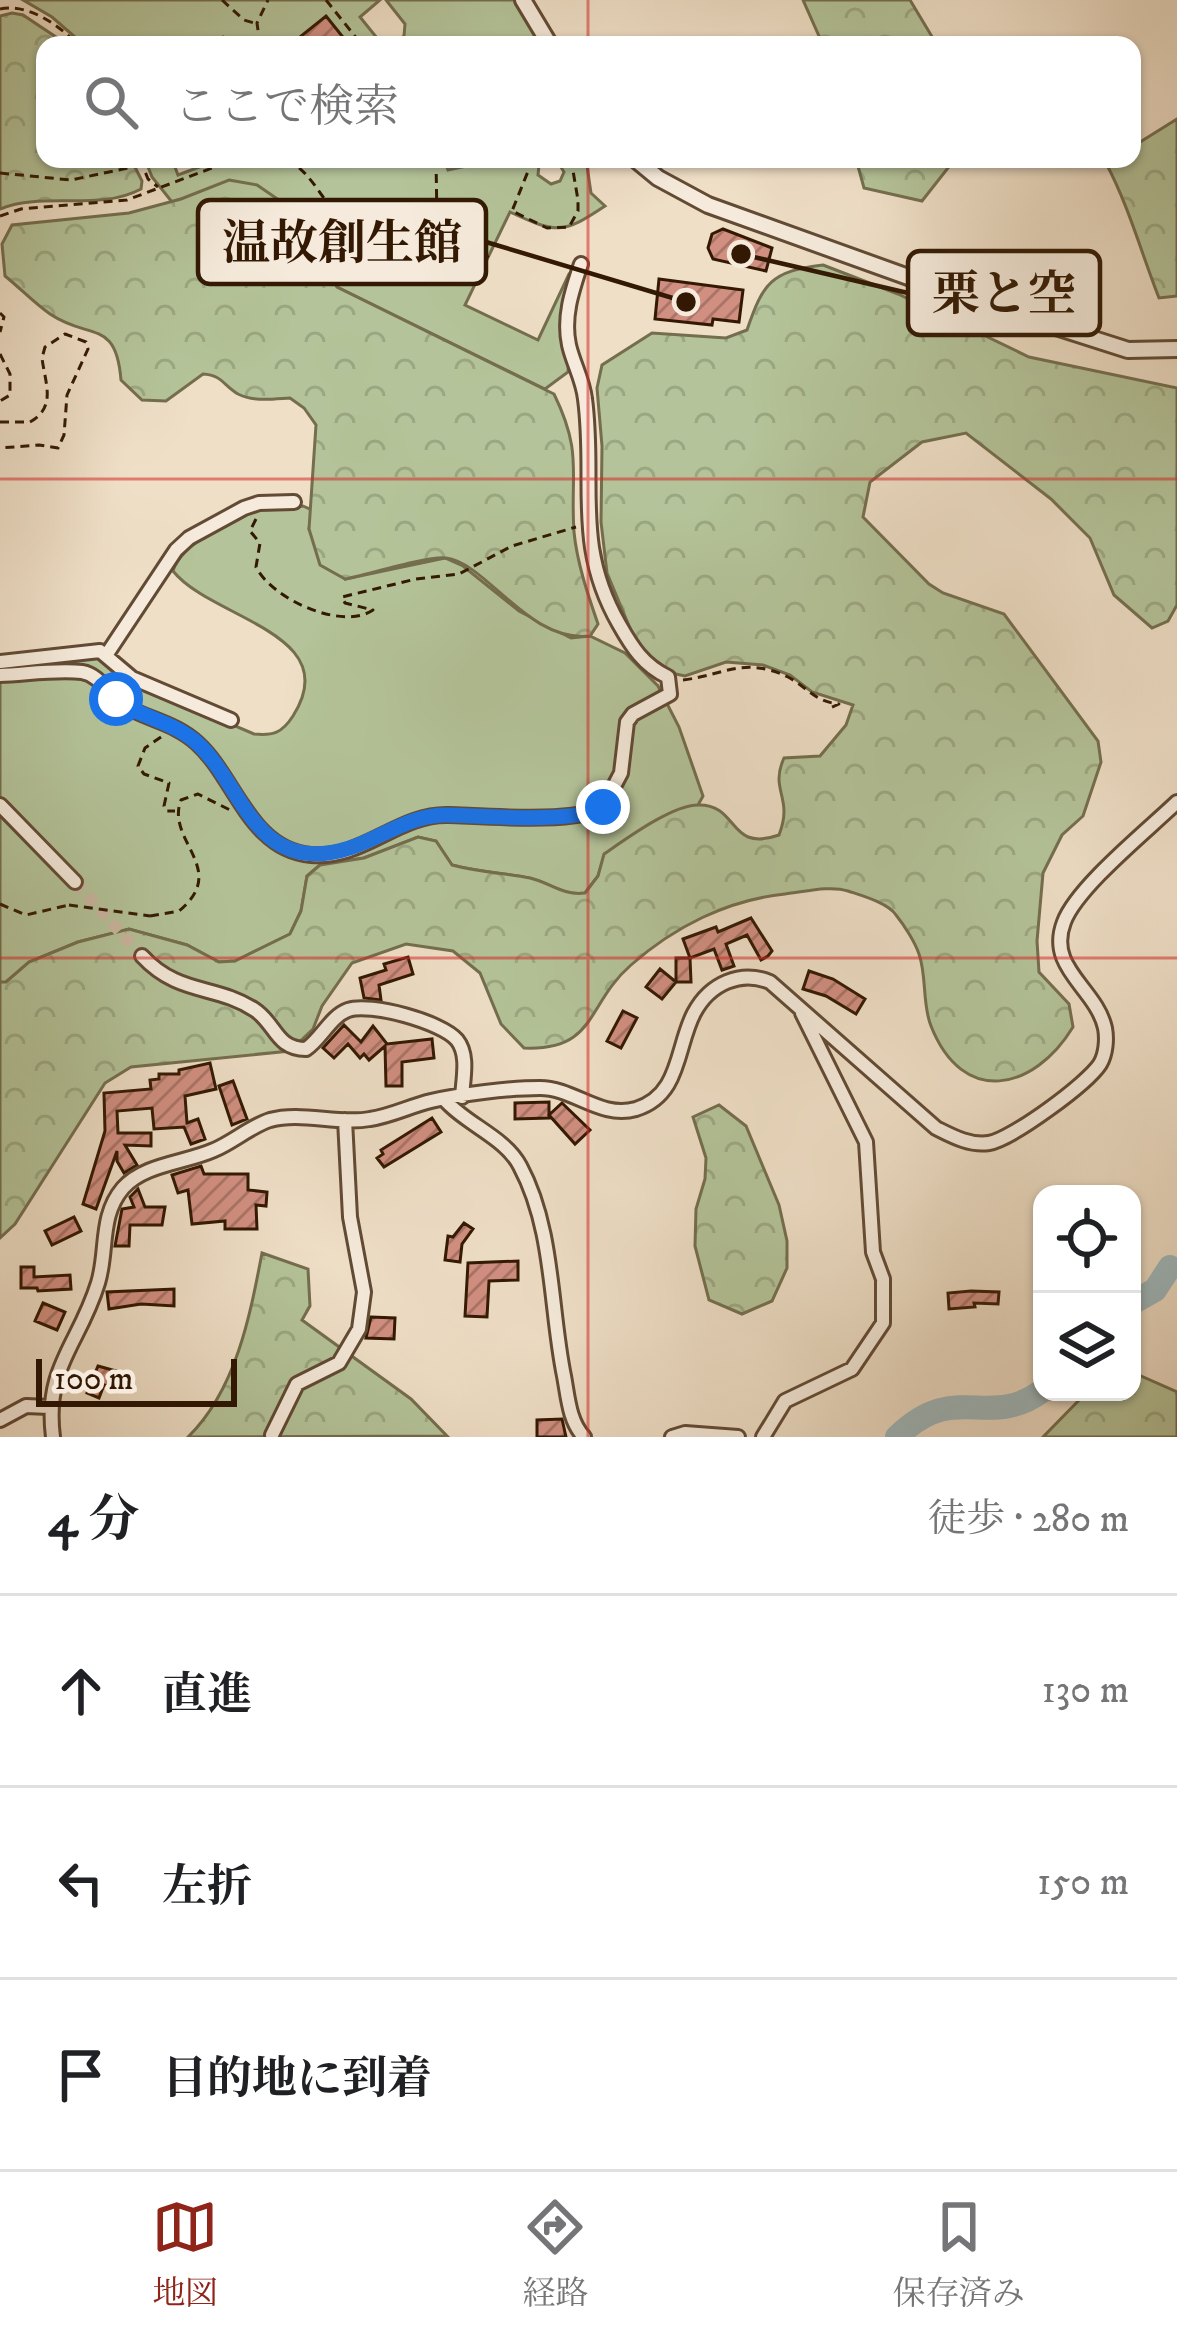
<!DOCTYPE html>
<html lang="ja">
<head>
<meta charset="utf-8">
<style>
	body { margin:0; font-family:"IM FELL DW Pica","Noto Serif JP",serif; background:#f2f2f2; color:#202124 }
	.controls { position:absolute; right:36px; bottom:36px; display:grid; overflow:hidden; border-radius:24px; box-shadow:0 3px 9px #0004 }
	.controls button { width:108px; height:108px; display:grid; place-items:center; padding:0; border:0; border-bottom:3px solid #e0e0e0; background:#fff; color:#202124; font:60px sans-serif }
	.scale { position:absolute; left:36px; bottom:30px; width:201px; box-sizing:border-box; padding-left:12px; border:6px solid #331903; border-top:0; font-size:33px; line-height:42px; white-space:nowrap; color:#331903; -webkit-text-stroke:9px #f5eadb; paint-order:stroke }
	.stop { position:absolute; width:36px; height:36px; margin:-27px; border:9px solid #1a73e8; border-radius:50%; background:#fff }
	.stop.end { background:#1a73e8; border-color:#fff; box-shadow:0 3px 12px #0008 }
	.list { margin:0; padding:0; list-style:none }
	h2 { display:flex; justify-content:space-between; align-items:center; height:156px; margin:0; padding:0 48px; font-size:51px }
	h2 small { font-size:39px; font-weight:400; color:#757577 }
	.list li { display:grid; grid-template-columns:78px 1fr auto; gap:36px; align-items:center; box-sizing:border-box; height:192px; padding:0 48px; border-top:3px solid #e0e0e0 }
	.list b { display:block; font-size:45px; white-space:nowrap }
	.list em { font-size:39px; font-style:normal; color:#757577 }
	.icon { flex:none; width:66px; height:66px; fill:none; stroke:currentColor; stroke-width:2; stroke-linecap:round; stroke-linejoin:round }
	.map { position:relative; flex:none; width:1177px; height:1437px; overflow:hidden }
	.search { position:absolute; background:#fff; box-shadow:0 3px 9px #0004; left:36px; right:36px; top:36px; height:132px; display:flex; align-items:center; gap:30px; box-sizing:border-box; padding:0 42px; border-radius:24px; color:#757577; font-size:45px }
	.sheet { height:732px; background:#fff }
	nav { display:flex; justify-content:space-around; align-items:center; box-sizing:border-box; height:168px; border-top:3px solid #e0e0e0; background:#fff; font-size:33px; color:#757577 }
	nav a { display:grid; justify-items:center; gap:6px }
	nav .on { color:#8f2418 }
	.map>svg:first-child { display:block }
</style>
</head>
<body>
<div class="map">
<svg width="1177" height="1437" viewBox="0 0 1177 1437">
	<defs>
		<pattern id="forest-crowns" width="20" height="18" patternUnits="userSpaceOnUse" patternTransform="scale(3)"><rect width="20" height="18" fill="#b4c399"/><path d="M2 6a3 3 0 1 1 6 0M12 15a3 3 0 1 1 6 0" fill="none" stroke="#9ba782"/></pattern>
		<pattern id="building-hatch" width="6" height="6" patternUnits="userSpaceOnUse" patternTransform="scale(3)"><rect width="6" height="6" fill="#d18f81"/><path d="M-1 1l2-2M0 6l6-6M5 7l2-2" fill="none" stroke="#aa7467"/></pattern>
	</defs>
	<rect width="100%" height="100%" fill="#efdfc7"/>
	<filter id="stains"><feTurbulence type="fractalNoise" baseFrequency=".00167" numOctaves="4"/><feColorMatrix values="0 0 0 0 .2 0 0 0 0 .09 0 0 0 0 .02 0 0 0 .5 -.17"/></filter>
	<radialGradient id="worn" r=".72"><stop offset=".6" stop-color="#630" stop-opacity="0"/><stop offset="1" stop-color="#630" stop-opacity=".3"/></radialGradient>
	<path fill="#b4c399" stroke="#746e4e" stroke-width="3" d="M23 0H380L360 17 381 43 393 44 404 36 405 24 386 0H514L541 45H525L523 39 496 45 493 38 473 45H228L223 37 209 45H84L52 17Z
		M145 159H172L178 175 210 163 209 159H378L386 165 391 159H444L448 170 466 166 465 159H502L504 163 546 159 539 165 538 175 551 184 560 181 564 172 556 159H586L591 193 605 206C563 234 557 234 510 212L465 305 538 340 569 274H574L568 372 545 389 337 287 309 237 181 199 172 202 152 177Z
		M303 506 312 510 309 529 345 579 445 558 463 566 519 611 571 638 590 636 625 653 658 686 679 727 703 796 698 805 675 812 605 854 598 876 585 893C563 896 551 883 529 878 504 873 478 872 452 865L436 841 418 837 364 858 320 865 307 876 301 911 290 934 235 961 219 962 187 945 129 929 78 942 29 962 5 983 0 982V667L98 655 127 680 254 734C273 736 282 733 293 716 346 633 211 619 173 571 180 545 239 513 264 509 277 506 290 507 303 506Z"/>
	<path fill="url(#forest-crowns)" stroke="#746e4e" stroke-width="3" d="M803 0H910L937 45H823Z
		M12 13 23 15 68 45H45V159H131L142 181 141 189C98 212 44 191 0 209V16Z
		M1177 119V296L1159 298C1141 252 1129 207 1106 163L1113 159H1132V147Z
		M856 159H955L922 201 864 188Z
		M229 180 257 185 279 200 309 237 337 287 554 394C583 453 570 473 574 532 577 563 588 595 598 624L590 636C528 643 487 563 446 558 426 556 367 575 345 579L320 565 309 529 316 425 304 408 290 398C273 399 253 402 238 394 223 385 222 375 203 374L166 401 142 400 121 380C116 318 90 341 50 314 34 303 20 288 5 276L2 244 12 225 129 213 181 199Z
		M823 265 898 294 1029 357 1177 388V605L1168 621 1152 628 1114 595 1090 538 1051 499 966 433 922 442 870 482 863 517 929 584 943 593 1004 614 1098 741 1101 762 1083 816 1062 835 1043 873 1037 941 1039 972 1069 1004 1073 1027C1034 1091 963 1107 931 1026 922 1004 927 977 919 954 915 942 904 925 896 915 888 903 863 896 848 891 830 885 804 892 785 894 727 900 674 927 631 965 586 1004 597 1051 524 1048L501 1024 480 973 453 951 406 944 352 963 322 1006 313 1029 290 1051 131 1067 105 1083 15 1224 0 1238V982H6L29 962 78 942 129 929 187 945 219 962 235 961 290 934 301 911 307 876 320 865 364 858 418 837 436 841 452 865C478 872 504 873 530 878 551 883 563 896 585 893L598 876 604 854C626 839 672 805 698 805 740 804 727 853 779 835 794 797 769 791 784 758L820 756 846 725 853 705 812 692 790 675 763 665 726 662 685 676 671 673 654 664 637 645 607 573 601 522 602 446 597 388 602 365 652 333 726 338 747 330C763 283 771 271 823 265Z
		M719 1105 746 1126 779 1205 787 1241V1268L772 1301 742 1314 709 1300 695 1246 696 1209 705 1179 706 1158 693 1117Z
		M262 1253 308 1269 310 1306 302 1320 411 1399 447 1436 188 1437C236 1390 250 1316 262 1253Z
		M1132 1372 1177 1392V1437H1043L1087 1392H1132Z"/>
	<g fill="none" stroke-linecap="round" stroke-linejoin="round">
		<path stroke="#9fbac0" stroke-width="24" d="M1132 1303 1155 1290 1170 1267
			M897 1437C956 1379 987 1431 1042 1391"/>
	</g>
	<path fill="url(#building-hatch)" stroke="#331903" stroke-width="3" d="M326 16 342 36 330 45H290Z
		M723 229 772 248 766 271 713 259 708 248 712 234Z
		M659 279 743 290 739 322 713 319 712 325 655 319Z
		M751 918 772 951 768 956 761 960 747 935 726 944 734 966 722 970 714 949 690 958 691 982H676V958H690L683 939 716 927 718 932Z
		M408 957 413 974 379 985 381 1000 364 998 360 978 386 970 384 964Z
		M660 969 676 982 662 999 646 987Z
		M809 971 833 979 865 999 856 1014 826 996 803 989Z
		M623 1011 637 1018 621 1048 607 1041Z
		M344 1025 361 1042 373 1026 387 1044 432 1039 434 1058 402 1062V1086H386L385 1046 369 1060 364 1054 360 1058 348 1044 334 1058 323 1048Z
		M210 1063 216 1089 185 1096 187 1123 198 1119 205 1139 191 1144 184 1127 154 1129 152 1108 117 1111 118 1133H151V1146L125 1145 137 1165 124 1173 117 1161V1151L96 1209 83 1204 105 1131 104 1093 151 1089 150 1080 159 1079V1074H179V1070Z
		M233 1081 247 1119 232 1125 219 1086Z
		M549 1102V1118L515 1119V1103Z
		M562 1103 590 1130 575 1144 549 1115Z
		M432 1118 441 1132 384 1167 377 1158 383 1154 381 1150Z
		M201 1166 204 1174H248V1190L267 1192 266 1206 256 1205 257 1229H225V1221L192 1224 188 1190 178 1193 172 1175Z
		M138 1189 145 1207H165L162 1225H130L129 1246H115L122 1209 134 1207 130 1197Z
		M74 1217 81 1231 52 1245 45 1231Z
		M464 1223 473 1229 462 1244 460 1262 445 1260 448 1236 453 1237Z
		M518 1261V1280L489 1281 487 1317 465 1316 468 1263Z
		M21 1267H34V1277L70 1275 71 1289 38 1291 37 1288H21Z
		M174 1289V1306L141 1304 109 1309 107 1292Z
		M971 1291 999 1292 998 1304 974 1303 975 1307 949 1309 948 1293Z
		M43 1303 65 1312 57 1330 35 1321Z
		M371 1317 395 1318 394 1339 366 1338Z
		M98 1366 127 1374 121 1391 104 1385 99 1398 87 1393Z
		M562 1419 566 1437H537V1420Z"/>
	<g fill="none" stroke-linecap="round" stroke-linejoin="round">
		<path stroke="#c9b7a0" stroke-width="12" stroke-dasharray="12 6" stroke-linecap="butt" d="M75 882 142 956"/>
		<defs>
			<path id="minor" d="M107 654 176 550 189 538 244 508 259 503 294 502
				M0 662 100 651 132 678 231 720
				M0 675C26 674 57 669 82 672 101 675 109 697 125 706 149 720 175 723 197 743 235 777 250 850 311 855 362 860 399 813 449 815 482 816 578 824 603 807L621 773 627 722 633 714 670 694 668 677C643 665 632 647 619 624 573 544 596 483 585 399 583 380 573 363 569 345 563 317 572 291 581 264
				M0 805 75 882
				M142 956C179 996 216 984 255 1010 276 1024 276 1049 306 1049 321 1039 331 1016 348 1010 370 1002 442 1022 457 1040 469 1055 463 1079 462 1097
				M444 1099C465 1124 505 1137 520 1166 554 1229 550 1308 564 1376 568 1397 569 1421 584 1437
				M0 1420 26 1406 49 1407
				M272 1435 297 1384 339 1363 359 1329 364 1292 350 1217 345 1120
				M53 1437C44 1367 79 1345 98 1283 108 1251 99 1216 123 1188 144 1164 185 1163 214 1150 233 1142 251 1126 270 1120 301 1111 338 1125 370 1119 391 1116 410 1106 431 1101 461 1094 509 1088 540 1088 574 1088 600 1119 636 1109 681 1095 676 1047 694 1013 710 983 741 970 770 982L936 1128C952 1136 970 1146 989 1143 1012 1139 1087 1084 1100 1064 1106 1054 1107 1039 1105 1028 1096 988 1046 968 1064 922 1077 887 1148 830 1177 802
				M672 1437 685 1433 738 1437
				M763 1437 785 1401 852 1369 883 1323V1279L873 1252 866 1142 802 1013"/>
			<path id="tertiary" d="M523 0 550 45
				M635 159 658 178 708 205 975 301 1128 350 1177 349"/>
		</defs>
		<use href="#minor" stroke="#624a34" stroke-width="18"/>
		<use href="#tertiary" stroke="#624a34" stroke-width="20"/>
		<path stroke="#331903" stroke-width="3" stroke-dasharray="9 6" stroke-linecap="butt" d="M222 0 244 20 254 23
			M326 0 362 45
			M0 9C28 3 59 25 78 45
			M260 45 257 23 268 0
			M140 159 148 179 158 187
			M287 159C326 181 333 240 384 244 404 245 418 229 437 227L490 258
			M436 159 437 223
			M533 159 512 211 547 228 569 227 578 211V200L571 159
			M0 173 71 180 142 165
			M0 216 21 209 127 200 236 159
			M0 313 4 317 0 332
			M0 354 10 374V395L0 401
			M0 422H30C57 407 45 383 42 358L45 347 65 334 86 342 88 349 67 395 64 435 58 448 39 445 0 448
			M256 519 250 531 260 543 256 567C272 599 342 631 373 610L345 603 342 597 416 579 459 574 512 546 576 527
			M683 680C724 675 744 656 788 677 807 687 815 702 839 704L828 709
			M161 737 145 748 138 766 144 774 169 783 164 806 167 811H175
			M0 904 26 915 69 905
			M150 916 179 911C230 869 165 841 181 800L198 794 230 810"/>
		<use href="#minor" stroke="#f5eadb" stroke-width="12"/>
		<use href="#tertiary" stroke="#f5eadb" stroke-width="14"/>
		<path stroke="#331903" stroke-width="3" stroke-dasharray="9 6" stroke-linecap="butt" d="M69 905 150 916"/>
	</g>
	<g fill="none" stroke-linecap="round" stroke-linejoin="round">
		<path stroke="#1a73e8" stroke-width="15" d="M116 699C140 718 172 721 196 742 240 781 252 863 328 853 371 848 405 813 449 815 482 816 577 824 603 807"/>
	</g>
	<path fill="none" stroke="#d62828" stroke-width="3" stroke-opacity="0.55" d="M588 0V45M588 159V1437M0 479H1177M0 958H1177"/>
	<path fill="none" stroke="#331903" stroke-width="4.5" d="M686 302L486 242M741 254L908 293"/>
	<g fill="#331903" stroke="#f5eadb" stroke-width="4.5">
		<circle cx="686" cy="302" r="12"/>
		<circle cx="741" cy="254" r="12"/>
	</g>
	<g fill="#f5eadb" stroke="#331903" stroke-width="4.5">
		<rect x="198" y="200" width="288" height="84" rx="12"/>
		<rect x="908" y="251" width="192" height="84" rx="12"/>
	</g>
	<g font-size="48" text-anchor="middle" font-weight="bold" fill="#331903">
		<text x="342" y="259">温故創生館</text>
		<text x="1004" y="310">栗と空</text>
	</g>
	<rect width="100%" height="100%" filter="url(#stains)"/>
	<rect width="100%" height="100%" fill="url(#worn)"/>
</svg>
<div class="controls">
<button><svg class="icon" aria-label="locate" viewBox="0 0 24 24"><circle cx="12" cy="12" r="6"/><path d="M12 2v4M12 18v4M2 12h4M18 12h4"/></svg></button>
<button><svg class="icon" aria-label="layers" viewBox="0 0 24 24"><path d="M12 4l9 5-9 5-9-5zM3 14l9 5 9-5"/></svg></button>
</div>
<div class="scale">100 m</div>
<div class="stop" style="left:116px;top:699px"></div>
<div class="stop end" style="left:603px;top:807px"></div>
<div class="search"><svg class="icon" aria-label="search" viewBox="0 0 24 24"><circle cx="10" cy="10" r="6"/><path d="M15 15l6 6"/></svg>ここで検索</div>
</div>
<section class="sheet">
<h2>4 分<small>徒歩 · 280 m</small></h2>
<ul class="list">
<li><svg class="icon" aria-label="ahead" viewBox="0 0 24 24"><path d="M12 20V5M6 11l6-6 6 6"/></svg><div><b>直進</b></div><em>130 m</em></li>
<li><svg class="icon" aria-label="left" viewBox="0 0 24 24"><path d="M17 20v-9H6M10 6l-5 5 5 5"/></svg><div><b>左折</b></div><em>150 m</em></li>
<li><svg class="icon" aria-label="arrive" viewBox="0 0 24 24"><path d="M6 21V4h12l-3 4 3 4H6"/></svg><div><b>目的地に到着</b></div></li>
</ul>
</section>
<nav>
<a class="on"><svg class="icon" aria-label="map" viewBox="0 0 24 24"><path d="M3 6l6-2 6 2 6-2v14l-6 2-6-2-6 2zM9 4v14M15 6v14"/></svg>地図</a>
<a><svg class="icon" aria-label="directions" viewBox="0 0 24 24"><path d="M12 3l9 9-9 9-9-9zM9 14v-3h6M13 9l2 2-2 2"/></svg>経路</a>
<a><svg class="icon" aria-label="saved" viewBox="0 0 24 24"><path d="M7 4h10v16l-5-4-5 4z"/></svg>保存済み</a>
</nav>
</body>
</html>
